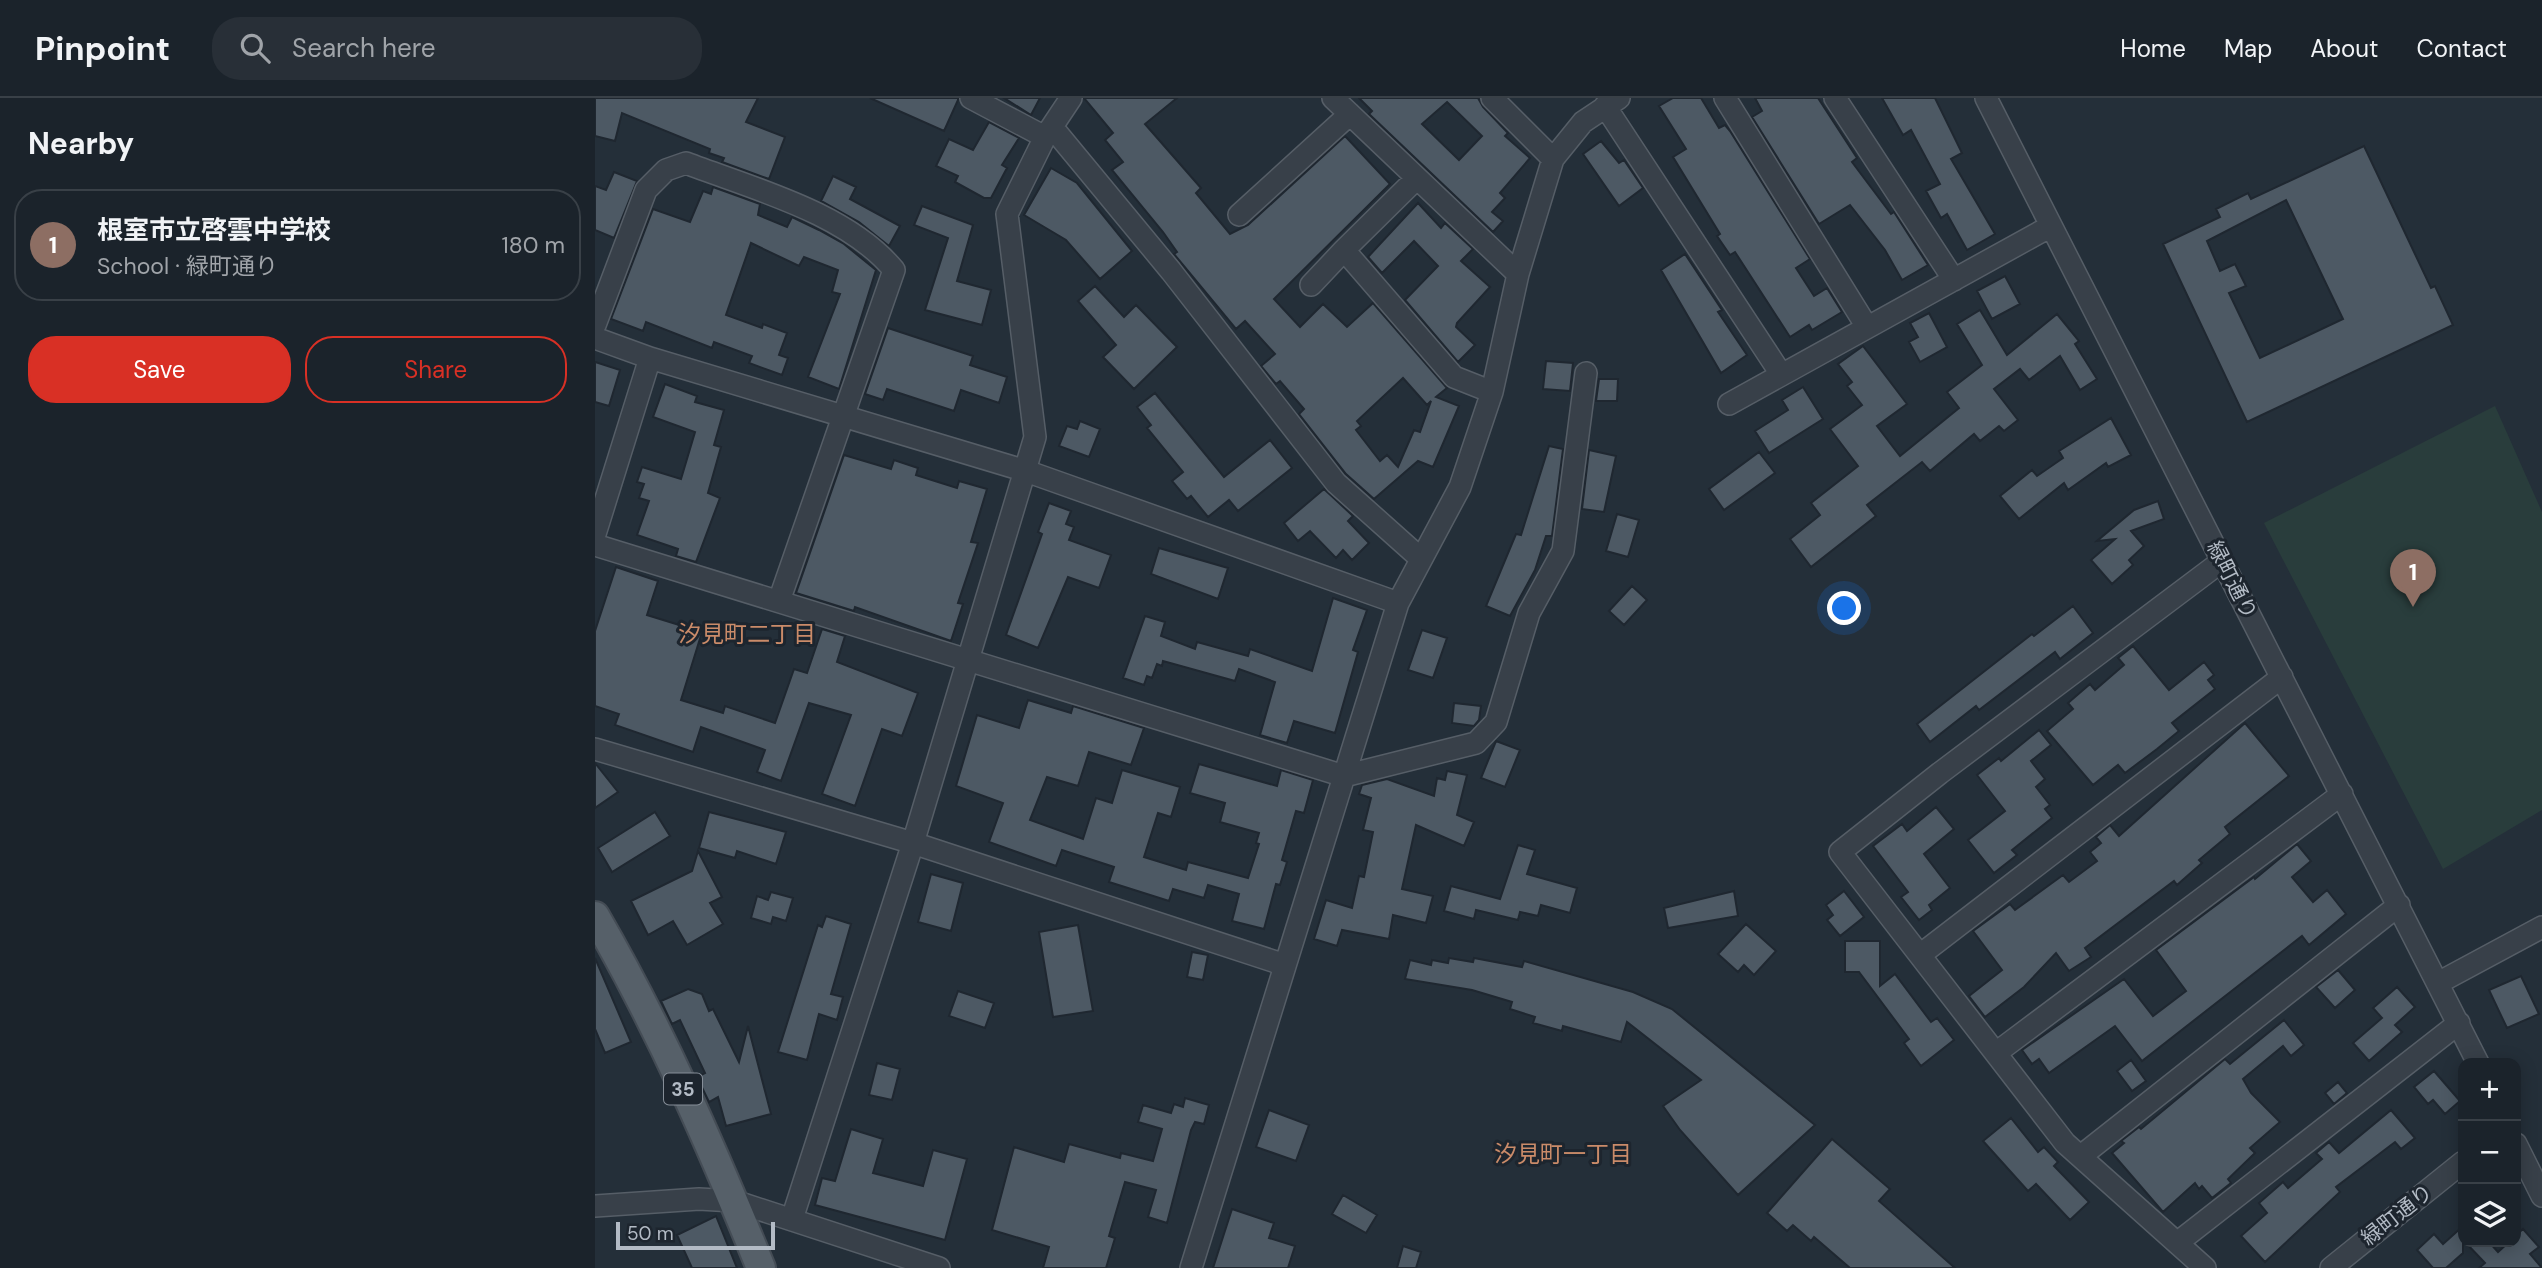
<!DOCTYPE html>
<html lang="en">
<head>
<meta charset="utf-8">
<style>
	body { margin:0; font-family:"DM Sans","Noto Sans JP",sans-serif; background:#282f37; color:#f1f3f6 }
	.controls { position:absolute; right:21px; bottom:21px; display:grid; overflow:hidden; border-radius:14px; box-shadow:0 4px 18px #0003 }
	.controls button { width:63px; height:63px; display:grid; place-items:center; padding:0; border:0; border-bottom:2px solid #394047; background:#1b232b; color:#f1f3f6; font:35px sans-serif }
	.scale { position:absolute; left:21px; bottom:18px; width:159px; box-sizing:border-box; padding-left:7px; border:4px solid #b3bbc5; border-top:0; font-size:19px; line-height:24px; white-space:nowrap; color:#b3bbc5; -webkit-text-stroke:5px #1d252e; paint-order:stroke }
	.you { position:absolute; left:1250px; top:511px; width:24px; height:24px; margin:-18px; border:5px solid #fff; border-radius:50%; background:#1a73e8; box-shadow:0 0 0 10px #1a73e833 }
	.badge { display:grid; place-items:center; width:46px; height:46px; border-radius:50%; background:#d93025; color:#fff; font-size:23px; font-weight:700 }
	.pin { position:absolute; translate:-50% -58px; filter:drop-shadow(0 2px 4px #0008) }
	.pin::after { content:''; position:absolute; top:37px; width:24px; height:21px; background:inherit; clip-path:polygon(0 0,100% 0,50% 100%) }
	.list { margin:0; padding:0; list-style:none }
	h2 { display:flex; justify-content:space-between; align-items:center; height:91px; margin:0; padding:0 28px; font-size:30px }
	h2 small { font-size:23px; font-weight:400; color:#a0a4a9 }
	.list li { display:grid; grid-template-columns:46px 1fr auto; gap:21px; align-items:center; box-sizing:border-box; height:112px; margin:0 14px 14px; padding:0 14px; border:2px solid #394047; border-radius:28px }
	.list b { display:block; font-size:26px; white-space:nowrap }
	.list p { margin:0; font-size:23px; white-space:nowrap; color:#a0a4a9 }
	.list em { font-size:23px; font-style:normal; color:#a0a4a9 }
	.actions { display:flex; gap:14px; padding:21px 28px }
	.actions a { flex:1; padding:16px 0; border:2px solid #d93025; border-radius:28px; text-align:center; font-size:24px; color:#d93025 }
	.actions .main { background:#d93025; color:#fff }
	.icon { flex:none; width:38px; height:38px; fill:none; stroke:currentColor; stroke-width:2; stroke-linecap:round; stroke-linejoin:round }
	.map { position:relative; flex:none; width:1947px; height:1170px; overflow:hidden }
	header { display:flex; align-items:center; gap:42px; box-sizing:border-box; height:98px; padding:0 35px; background:#1b232b; border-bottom:2px solid #394047 }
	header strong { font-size:33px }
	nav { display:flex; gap:38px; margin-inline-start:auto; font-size:24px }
	.search { width:490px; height:63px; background:#282f37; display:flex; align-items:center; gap:18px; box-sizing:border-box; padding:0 24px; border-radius:28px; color:#a0a4a9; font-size:26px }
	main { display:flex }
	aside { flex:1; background:#1b232b }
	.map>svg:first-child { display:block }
</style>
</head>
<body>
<header>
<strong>Pinpoint</strong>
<div class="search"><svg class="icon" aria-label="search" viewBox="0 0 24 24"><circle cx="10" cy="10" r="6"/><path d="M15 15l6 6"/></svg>Search here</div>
<nav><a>Home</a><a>Map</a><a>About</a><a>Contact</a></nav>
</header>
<main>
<aside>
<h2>Nearby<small></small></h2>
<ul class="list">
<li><span class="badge" style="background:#8d6e63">1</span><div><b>根室市立啓雲中学校</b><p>School · 緑町通り</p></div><em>180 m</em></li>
</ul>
<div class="actions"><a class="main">Save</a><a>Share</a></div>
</aside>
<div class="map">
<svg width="1947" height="1170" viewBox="0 0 1947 1170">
	<rect width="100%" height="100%" fill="#242f39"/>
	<path fill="#293d3c" d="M1900 308 1947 414V712L1848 771 1669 425Z"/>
	<path fill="#4d5964" stroke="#1f2730" stroke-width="2" fill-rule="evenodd" d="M0 0H163L151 24 190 39 174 81 127 64 129 60 114 55 115 51 27 15 20 43 0 38Z
		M275 0H363V2L349 33Z
		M409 0H445L436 17Z
		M489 0H582L550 26 606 90 601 95 635 136 653 127 750 38 795 86 679 201 705 229 728 206 752 229 778 205 852 290 841 299 864 308 838 369 823 363 779 401 751 376 704 316 709 311 685 283 681 286 666 268 680 256 650 223 641 231 579 156 582 154 568 134 517 72 528 64 510 42 518 35ZM808 280 832 307 836 303 825 334 819 332 803 369 792 357 785 363 761 332 766 328 762 323Z
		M764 0H883L888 9 913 35 910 38 935 60 905 95 910 100 897 114 908 123 898 134 774 16 777 13ZM852 4 887 38 864 62 827 26Z
		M1078 0H1106L1124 30 1130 27 1135 33 1215 161 1201 170 1219 198 1232 190 1247 214 1217 232 1214 227 1195 239 1140 154 1135 157 1122 138 1125 136 1078 59 1091 51 1064 8Z
		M1160 0H1223L1262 60 1257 64 1296 116 1299 114 1333 167 1307 182 1290 152 1255 107 1224 126 1157 19 1167 13Z
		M1287 0H1340L1367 55 1356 61 1400 136 1372 152 1352 116 1346 120 1331 93 1345 86 1316 32 1308 37Z
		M394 24 424 40 407 67 412 70 396 100H389L360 84 363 78 341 68 354 41 378 52Z
		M1006 43 1024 65 1029 62 1048 90 1024 108 988 56Z
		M1769 48 1836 190 1840 188 1858 227 1652 324 1568 146 1625 119 1621 111 1653 95 1656 101ZM1691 102 1748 221 1665 260 1634 195 1651 188 1640 166 1625 173 1612 143Z
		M456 70 482 85 537 153 505 181 471 142 429 117Z
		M19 74 42 83 19 140 0 132V88L11 92Z
		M238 78 261 89 255 101 305 128 294 148 264 124 226 103Z
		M118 89 165 106 163 117 192 129 197 119 224 132 249 146 281 172 244 291 213 279 245 196 237 194 243 172 209 159 204 168 156 145 131 217 167 230 168 226 192 235 184 257 193 260 187 277 154 265 157 258 119 244 117 250 51 224 48 233 16 221 58 111 95 124 108 93 116 96Z
		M823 105 846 130 850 125 878 151 866 163 895 189 862 225 861 229 880 247 863 264 810 202 843 168 819 143 787 175 773 159Z
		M327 108 378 127 362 183 396 192 387 227 330 212 353 140 319 127Z
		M1090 156 1127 212 1123 214 1152 257 1126 275 1066 172Z
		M1410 178 1425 206 1397 221 1382 193Z
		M500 188 529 219 541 207 582 249 539 291 508 259 521 247 483 203Z
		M1385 212 1412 257 1462 216 1484 243 1480 246 1502 281 1485 292 1465 258 1434 282 1425 271 1399 291 1423 322 1409 333 1404 328 1385 343 1379 336 1335 373 1327 364 1272 407 1281 418 1216 469 1195 441 1225 417 1216 405 1263 368 1235 331 1267 307 1252 288 1257 284 1243 266 1268 248 1312 306 1282 328 1305 358 1364 310 1352 294 1387 267 1362 226Z
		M1334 215 1352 249 1325 264 1314 244 1323 239 1315 225Z
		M293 230 378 258 375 267 412 279 404 305 366 292 359 313 292 291 288 302 270 296Z
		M951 263 978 265 975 293 948 291Z
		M0 264 25 272 14 308 0 304Z
		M1004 281H1023L1022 303H1001Z
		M70 286 102 298 100 304 129 312 119 347 126 349 113 395 125 400 101 464 81 458 83 451 42 437 54 403 44 400 49 386 42 384 47 369 86 381 100 334 58 319Z
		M1208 289 1228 321 1174 355 1160 333 1193 312 1187 302Z
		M560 295 629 379 675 342 697 370 643 413 634 402 613 419 596 398 592 401 577 383 588 374 552 330 556 327 542 309Z
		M1516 320 1536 357 1513 369 1511 365 1473 392 1469 385 1424 421 1405 398 1437 372 1442 378 1468 360 1464 353Z
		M485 323 505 331 494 359 464 348 472 328 482 331Z
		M954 348 968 351 957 438H951L940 472 915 518 891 508 921 436 926 437Z
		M994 352 1021 358 1009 414 987 411Z
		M1164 354 1180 375 1129 412 1114 391Z
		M249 357 296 371 299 362 323 370 321 377 362 390 364 383 392 391 376 444 383 445 363 505 368 506 356 543 260 509 259 513 201 495Z
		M729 391 758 418 753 423 774 445 757 462 748 452 741 460 715 433 703 443 689 425Z
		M1563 403 1569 421 1536 433 1549 448 1534 462 1538 467 1517 486 1496 462 1520 441 1502 443 1539 412Z
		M454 405 476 413 471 426 479 429 474 442 516 457 504 490 473 479 443 550 411 537 447 436 443 434Z
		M1022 416 1044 422 1033 459 1011 453Z
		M564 450 633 470 623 501 556 476Z
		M21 469 63 483 52 517 107 534 86 602 128 615 130 608 180 625 199 571 212 575 227 531 250 538 242 564 323 595 307 638 287 631 260 708 227 696 256 617 214 605 186 683 162 674 170 652 106 629 98 654 20 627 24 616 0 608V533Z
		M1037 488 1052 502 1029 527 1014 513Z
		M738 500 772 512 758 552 763 554 740 635 699 623 692 645 665 637 680 584 644 571 640 583 568 563 567 568 562 566 557 580 552 578 549 587 528 580 550 518 570 524 566 538 600 551 602 544 653 558 655 551 717 573Z
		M1478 508 1498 535 1465 561 1460 554 1384 612 1381 608 1335 644 1322 626 1437 536 1439 538Z
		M827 532 852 540 838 580 813 572Z
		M1538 548 1574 592 1609 564 1619 577 1613 582 1620 591 1577 625 1584 633 1562 651 1530 675 1523 667 1498 687 1452 633 1478 611 1473 605 1495 586 1500 592 1529 567 1523 560Z
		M433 602 476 615 478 608 549 630 536 667 494 654 483 688 452 679 435 722 488 741 501 700 517 705 527 672 585 689 576 719 563 715 549 759 591 772 593 764 653 780 664 746 661 745 664 735 625 724 630 705 595 695 604 666 682 688 686 672 718 682 709 715 701 713 687 762 692 764 685 787 681 786 669 831 637 823 644 796 613 787 609 800 578 791 574 803 514 784 519 769 467 752 461 768 394 744 408 705 361 688 382 617 424 630Z
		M859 605 886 608 884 622 879 628 857 625Z
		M1650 625 1694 678 1630 729 1635 736 1604 762 1607 765 1582 787 1579 783 1490 850 1496 859 1474 873 1461 855 1429 889 1390 919 1374 898 1407 872 1378 833 1415 806 1420 812 1468 777 1474 784 1502 763 1495 754 1506 745 1501 739 1515 727 1524 738Z
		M1444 632 1456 647 1436 663 1450 681 1441 689 1455 707 1450 711 1457 720 1417 752 1422 757 1399 775 1373 742 1410 713 1382 677 1404 660 1406 663Z
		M901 643 925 652 910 689 886 680Z
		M0 665 23 694 0 710Z
		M852 673 872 677 862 717 879 724 869 748 821 727 807 791 838 798 831 825 798 817 794 841 747 832 742 848 719 841 731 802 757 810 764 778 769 779 778 734 768 732 776 700 764 696 767 687 792 681 839 698 842 680 850 682Z
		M1341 709 1359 731 1329 756 1355 790 1334 807 1337 812 1324 822 1306 799 1313 794 1278 748 1307 726 1312 733Z
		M60 714 75 738 17 774 3 750Z
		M114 714 191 734 181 766 142 753 140 760 104 750Z
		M1702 746 1716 763 1697 779 1718 804 1732 792 1751 816 1714 847 1707 838 1547 963 1520 928 1454 975 1444 961 1437 966 1427 952 1529 881 1558 918 1591 893 1561 852 1659 779 1660 781Z
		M923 747 940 752 932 776 982 790 975 815 946 807 943 818 925 814 923 822 881 812 879 821 849 813 856 788 905 801Z
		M103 753 127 799 115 805 128 826 92 847 78 823 53 837 36 803 97 773Z
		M336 776 368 785 356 833 323 824Z
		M1139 793 1143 818 1073 830 1069 810Z
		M1249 793 1269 819 1245 838 1232 822 1238 817 1231 807Z
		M176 794 198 800 191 823 178 819 176 826 156 820 162 798 173 802Z
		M231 818 256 826 236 896 248 899 242 922 224 916 212 962 183 954 223 827 227 829Z
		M1151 826 1181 853 1159 877 1149 867 1143 874 1123 856Z
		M483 827 498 913 458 919 444 834Z
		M1250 843H1285V888L1300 876 1336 924 1342 920 1359 942 1326 968 1309 945 1314 941 1264 874H1250Z
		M597 854 613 857 608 882 592 879Z
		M0 860 36 944 10 955 0 931Z
		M854 860 878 864 879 860 927 869 929 863 1038 894 1077 911 1220 1027 1143 1097 1085 1032 1068 1008 1106 982 1032 924 1026 944 968 928 967 933 938 925 940 919 915 911 917 904 877 892 810 881 815 862 836 867 837 862 853 865Z
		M1743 872 1760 892 1740 910 1721 889Z
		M1926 878 1944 916 1912 930 1894 892Z
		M1802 889 1820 909 1800 927 1807 934 1774 963 1758 945 1787 920 1778 910Z
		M93 891 107 896 114 913 118 911 144 964 153 928 176 1016 131 1028 123 999 114 1004 102 979 110 975 85 922 77 926 66 903Z
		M363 893 399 905 390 930 354 918Z
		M1689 922 1709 947 1696 958 1688 948 1648 981 1656 995 1685 1024 1655 1050 1660 1055 1633 1081 1636 1085 1617 1100 1607 1088 1604 1091 1600 1085 1568 1114 1517 1055 1529 1045 1526 1043 1544 1029 1546 1031 1630 961 1635 966Z
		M1536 962 1551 983 1537 993 1522 973Z
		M282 965 305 971 297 1002 274 997Z
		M1839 973 1865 1003 1850 1016 1838 1002 1833 1006 1819 989Z
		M1743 984 1752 995 1739 1006 1730 995Z
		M590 1000 614 1007 609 1026 600 1024 596 1032 572 1125 553 1119 561 1092 530 1084 514 1138 520 1140 511 1170H448L454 1149 397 1132 419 1049 469 1064 474 1046 525 1060 526 1055 558 1063 567 1031 543 1024 548 1007 576 1015 579 1006 588 1009Z
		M674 1012 714 1027 701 1063 661 1049Z
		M1796 1012 1820 1040 1806 1051 1800 1044 1741 1089 1745 1094 1670 1164 1646 1138 1672 1115 1664 1105 1688 1084 1693 1090 1727 1061 1721 1055 1734 1044 1744 1055Z
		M1416 1020 1443 1054 1449 1049 1463 1064 1459 1068 1494 1104 1475 1122 1441 1086 1433 1093 1388 1043Z
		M256 1031 288 1041 278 1075 328 1088 338 1052 372 1061 350 1142 220 1107 227 1080 240 1083Z
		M1237 1041 1295 1091 1284 1103 1360 1170H1255L1219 1139 1216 1143 1198 1127 1192 1133 1172 1115Z
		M748 1097 782 1117 771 1135 737 1116Z
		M637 1111 679 1125 674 1140 700 1148 693 1170H618Z
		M121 1118 142 1170H97L82 1137Z
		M1868 1128V1155L1851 1170H1838L1822 1152 1839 1136 1848 1146Z
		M1928 1131 1944 1149 1935 1156 1947 1170H1884L1890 1165 1870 1144H1894L1903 1154 1914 1144H1921V1137Z
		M808 1148 826 1154 821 1170H802Z"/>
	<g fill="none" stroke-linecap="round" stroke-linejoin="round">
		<defs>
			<path id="minor" d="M376 0 450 39
				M738 0 923 176
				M897 0 958 61
				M1130 0 1272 229
				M1240 0 1359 182
				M1391 0 1883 965
				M1010 8 1186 276
				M457 29 576 173 741 385 825 460
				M822 80 749 152 859 279 897 294
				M644 117 755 16
				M716 187 749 152
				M0 227 51 92 71 72 91 65C159 91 252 115 299 172L184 503
				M0 240 55 260 431 373 803 505
				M1134 306 1456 128
				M0 436 55 260
				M0 447 749 678 881 645 901 624 934 515 968 453 991 275
				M0 651 318 745 690 867
				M1325 857 1687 579
				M1843 885 1947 829
				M1401 955 1747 696
				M1921 1046 1947 1098
				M1486 1058 1804 807
				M0 1108 104 1101 139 1103 344 1170
				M197 1121 318 745 440 339 412 116 450 39 476 0
				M1582 1145 1864 925
				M596 1170 803 505 865 389 897 294 923 176 958 61 988 24 1024 0
				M1610 1170 1470 1045 1245 754 1345 675 1627 463
				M1736 1170 1868 1064"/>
			<path id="major" d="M0 818C65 930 117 1050 166 1170"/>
		</defs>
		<use href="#minor" stroke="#565e67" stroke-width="24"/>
		<use href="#major" stroke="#444c55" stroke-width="32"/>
		<use href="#minor" stroke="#384049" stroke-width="21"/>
		<use href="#major" stroke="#566069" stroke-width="28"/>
	</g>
	<g text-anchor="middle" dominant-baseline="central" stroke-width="6" stroke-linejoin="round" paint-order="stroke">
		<rect fill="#1d252e" stroke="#868e98" stroke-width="2" x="69" y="975.5" width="38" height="31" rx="5"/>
		<g font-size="19" font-weight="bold" fill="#b3bbc5">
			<text x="88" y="991">35</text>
		</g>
		<g font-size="21" fill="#b3bbc5" stroke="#1d252e">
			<text transform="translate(1637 482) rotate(63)">緑町通り</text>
			<text transform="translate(1802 1117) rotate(-38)">緑町通り</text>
		</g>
		<g font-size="23" fill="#ca8b69" stroke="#1d252e">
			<text x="152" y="536">汐見町二丁目</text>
			<text x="968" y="1056">汐見町一丁目</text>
		</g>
	</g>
</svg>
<div class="controls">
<button>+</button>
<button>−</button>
<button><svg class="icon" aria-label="layers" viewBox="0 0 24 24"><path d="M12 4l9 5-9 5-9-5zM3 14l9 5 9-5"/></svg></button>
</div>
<div class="scale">50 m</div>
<div class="you"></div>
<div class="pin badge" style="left:1818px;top:509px;background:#8d6e63">1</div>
</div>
</main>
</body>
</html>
